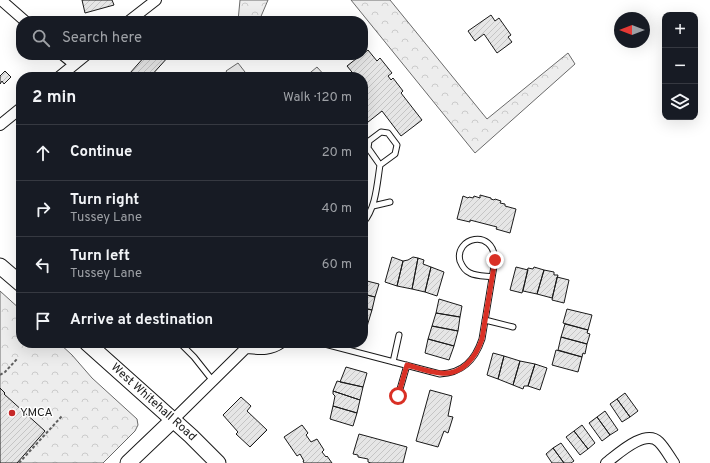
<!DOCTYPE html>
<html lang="en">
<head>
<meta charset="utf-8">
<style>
	body { margin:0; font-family:Overpass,sans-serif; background:#242831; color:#f1f3f6 }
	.controls { position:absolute; right:12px; top:12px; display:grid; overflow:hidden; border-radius:8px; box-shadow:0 4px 16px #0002 }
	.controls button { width:36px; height:36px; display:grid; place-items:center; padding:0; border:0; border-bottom:1px solid #363941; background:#171b24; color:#f1f3f6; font:20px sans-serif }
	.compass { position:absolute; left:614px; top:12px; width:36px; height:36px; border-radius:50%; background:#171b24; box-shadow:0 4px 16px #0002; rotate:270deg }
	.stop { position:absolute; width:12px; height:12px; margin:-9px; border:3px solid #d93025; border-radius:50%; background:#fff }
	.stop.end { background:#d93025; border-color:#fff; box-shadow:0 1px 4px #0008 }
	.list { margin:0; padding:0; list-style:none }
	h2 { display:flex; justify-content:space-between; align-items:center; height:52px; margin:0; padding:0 16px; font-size:17px }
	h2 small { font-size:13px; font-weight:400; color:#9ea1a6 }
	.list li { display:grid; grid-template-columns:26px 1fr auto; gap:12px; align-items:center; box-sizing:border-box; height:56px; padding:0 16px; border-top:1px solid #363941 }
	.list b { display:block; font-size:15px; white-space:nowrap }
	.list p { margin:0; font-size:13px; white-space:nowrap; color:#9ea1a6 }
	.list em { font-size:13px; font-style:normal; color:#9ea1a6 }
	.icon { flex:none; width:22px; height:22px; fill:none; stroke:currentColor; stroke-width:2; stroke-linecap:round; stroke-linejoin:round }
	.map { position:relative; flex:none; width:710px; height:463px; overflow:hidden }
	.search { position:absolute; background:#171b24; box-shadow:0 4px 16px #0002; left:16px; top:16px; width:352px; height:44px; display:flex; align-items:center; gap:10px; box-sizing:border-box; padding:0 14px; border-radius:16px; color:#9ea1a6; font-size:15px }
	.panel { position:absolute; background:#171b24; box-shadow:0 4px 16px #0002; left:16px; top:72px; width:352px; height:276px; border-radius:16px }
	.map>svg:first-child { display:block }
</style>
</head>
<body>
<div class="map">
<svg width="710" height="463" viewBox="0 0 710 463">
	<defs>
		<pattern id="forest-crowns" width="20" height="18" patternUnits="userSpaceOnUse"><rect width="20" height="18" fill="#ededed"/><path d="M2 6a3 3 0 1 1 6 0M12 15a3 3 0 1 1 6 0" fill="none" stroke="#cbcbcb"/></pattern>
		<pattern id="building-hatch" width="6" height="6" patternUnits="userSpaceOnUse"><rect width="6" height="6" fill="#e6e6e6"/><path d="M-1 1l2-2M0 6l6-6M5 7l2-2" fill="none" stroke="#c5c5c5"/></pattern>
	</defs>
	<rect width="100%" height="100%" fill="#fff"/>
	<path fill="url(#forest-crowns)" stroke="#6a6a6a" d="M240 0H268L259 21H238Z
		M351 0H390L487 119 568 53 575 64 475 153Z
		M317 67 326 77H305Z
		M0 291 21 310V343H59L72 355 92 378 137 419 138 425 135 431 103 463H0Z"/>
	<path fill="#ededed" stroke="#6a6a6a" d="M238 63 245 72 239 77H230L226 71Z"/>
	<path fill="url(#building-hatch)" stroke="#1a1a1a" d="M82 0H112L114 5 85 13Z
		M491 15 495 21 499 18 511 35 508 37 512 42 497 53 484 34 475 41 468 31Z
		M368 50 377 61 380 58 392 73 388 76 391 80 393 78 403 91 401 93 422 120 401 136 382 111 363 126V95L367 92 363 86V77H356L347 66 361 55H363V54Z
		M146 55H168L169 56 150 77H134L130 73Z
		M5 71 11 77 4 84 2 81 0 84V76Z
		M480 195 491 198V199L494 200 495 199 501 201 500 203 505 204V206L516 209 510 233 496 229 497 227 470 220V222L457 219 463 196 468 198 469 197 473 198 474 196 480 198Z
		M392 257 403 261 397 286 385 282Z
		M413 257 418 258 412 289 397 286 403 261 408 260Z
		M418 258 424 260 423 264 431 267 425 292 412 289Z
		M431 267 444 272 437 296 425 292Z
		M516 267 528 270 522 293 510 290Z
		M534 267 544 270 537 294 523 291 528 268 533 269Z
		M544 270 554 272V275H558L552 298 537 294Z
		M557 277 569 280 564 303 552 300Z
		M363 280 379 284 375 297 363 294Z
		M363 294 375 297 372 310 363 308Z
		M439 299 462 306 460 317 436 313Z
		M363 308 372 310 368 323 363 322Z
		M567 309 592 315 588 330 563 323Z
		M436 313 460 317 458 331 432 326Z
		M363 322 368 323 365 336H363Z
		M565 324 588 330 587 333 590 334 587 344 561 337Z
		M432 326 458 331 454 346 428 339Z
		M561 337 587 344 585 354 583 353 582 357 558 350Z
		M428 339 454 346 449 360 425 353Z
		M556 350 582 357 578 372 552 365Z
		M493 353 504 356 498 379 487 375Z
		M504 356 520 361 513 385 498 379Z
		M520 361 535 364 528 386H524L523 389 513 385Z
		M535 364 547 368 540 390 528 386Z
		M346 367 367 373 363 387 340 382Z
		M337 381 363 387 360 400 333 391Z
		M0 388 5 393 4 394 45 431 17 463H0Z
		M430 390 452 396 448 416 453 417 448 433 444 431 438 447 416 441Z
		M333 391 360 400 357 413 333 406 335 396 333 394Z
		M625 393 638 411 630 417 617 399Z
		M241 397 251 406 247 411 267 430 250 447 236 434 238 432 223 415Z
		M617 399 630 417 622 422 610 404Z
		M333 406 357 413 353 426 330 419Z
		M605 411 618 430 610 435 597 417Z
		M597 417 610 435 602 441 589 423Z
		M302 425 308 433 306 435 311 442 317 439 324 450 322 452 326 457 327 456 332 463H304L303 461H304L300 454 297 456 284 437Z
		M582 425 595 443 588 449 574 431Z
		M574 431 588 449 580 455 566 437Z
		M359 434 407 447 403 463H371L368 462V459L358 457V455L353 454Z
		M561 443 574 461 571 463H564L553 448Z
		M553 448 564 463H552L546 454Z"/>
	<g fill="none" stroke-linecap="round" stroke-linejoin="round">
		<defs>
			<path id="lane" d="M373 206 390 202
				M363 223C376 208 377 184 380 165L395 154 397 145 388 133 381 132 369 141 368 148 380 165
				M485 320 513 327
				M180 343 194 357 213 381
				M286 343 323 344
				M321 343 440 374C463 373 475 360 482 339L495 260C493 227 454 238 460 261 462 266 465 271 470 273 476 276 485 276 492 277
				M393 362 399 335
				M398 396 407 365"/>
			<path id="street" d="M1 0 25 21
				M129 21 156 0
				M63 55 74 64
				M59 77 86 55
				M0 125 21 108
				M246 348C259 349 270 351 281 343
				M173 420 246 348V343
				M606 463C617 455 645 428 659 442 665 448 669 456 674 463"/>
			<g id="secondary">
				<path d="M0 266 21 284"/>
				<path id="s1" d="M87 343 191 436 218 463"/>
				<path d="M128 463 173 420"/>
			</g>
		</defs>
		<use href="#lane" stroke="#1a1a1a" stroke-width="7"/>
		<use href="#street" stroke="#1a1a1a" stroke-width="12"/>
		<use href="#secondary" stroke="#1a1a1a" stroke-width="17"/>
		<path stroke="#5f5f5f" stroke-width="2" stroke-dasharray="3 2" stroke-linecap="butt" d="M0 375 5 372 17 359
			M19 463 62 416"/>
		<use href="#lane" stroke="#fff" stroke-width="5"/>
		<use href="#street" stroke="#fff" stroke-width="10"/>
		<use href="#secondary" stroke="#fff" stroke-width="15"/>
	</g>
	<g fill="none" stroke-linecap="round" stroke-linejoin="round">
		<path stroke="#d93025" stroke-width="5" d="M398 396 407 365C418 368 429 372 440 373 462 376 476 357 482 339L495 260"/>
	</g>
	<circle fill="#c62828" stroke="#fff" stroke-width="1.5" cx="12" cy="413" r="4"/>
	<g text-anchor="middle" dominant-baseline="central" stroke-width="3" stroke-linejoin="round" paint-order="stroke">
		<g font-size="12" fill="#1a1a1a" stroke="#fff">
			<text stroke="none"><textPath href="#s1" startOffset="89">West Whitehall Road</textPath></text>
		</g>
		<g font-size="12" fill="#1a1a1a" stroke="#fff" text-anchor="start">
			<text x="20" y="413">YMCA</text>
		</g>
	</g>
</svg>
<div class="controls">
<button>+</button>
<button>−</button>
<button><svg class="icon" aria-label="layers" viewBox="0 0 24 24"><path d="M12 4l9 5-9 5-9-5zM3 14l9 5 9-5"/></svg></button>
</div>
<svg class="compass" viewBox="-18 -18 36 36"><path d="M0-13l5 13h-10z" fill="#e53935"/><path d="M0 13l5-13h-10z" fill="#9ea1a6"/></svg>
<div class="stop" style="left:398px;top:396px"></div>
<div class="stop end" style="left:495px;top:260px"></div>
<div class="search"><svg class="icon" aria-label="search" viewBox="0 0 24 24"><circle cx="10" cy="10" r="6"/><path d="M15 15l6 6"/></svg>Search here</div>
<section class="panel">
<h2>2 min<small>Walk · 120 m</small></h2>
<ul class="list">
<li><svg class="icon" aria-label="ahead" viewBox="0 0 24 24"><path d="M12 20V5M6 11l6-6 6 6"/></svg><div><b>Continue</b></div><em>20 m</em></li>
<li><svg class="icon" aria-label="right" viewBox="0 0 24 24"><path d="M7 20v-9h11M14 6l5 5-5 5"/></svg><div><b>Turn right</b><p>Tussey Lane</p></div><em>40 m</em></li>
<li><svg class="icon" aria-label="left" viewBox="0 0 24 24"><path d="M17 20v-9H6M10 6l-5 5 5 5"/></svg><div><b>Turn left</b><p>Tussey Lane</p></div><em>60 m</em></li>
<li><svg class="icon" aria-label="arrive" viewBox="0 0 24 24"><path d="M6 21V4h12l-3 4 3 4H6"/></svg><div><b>Arrive at destination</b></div></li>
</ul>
</section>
</div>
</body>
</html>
